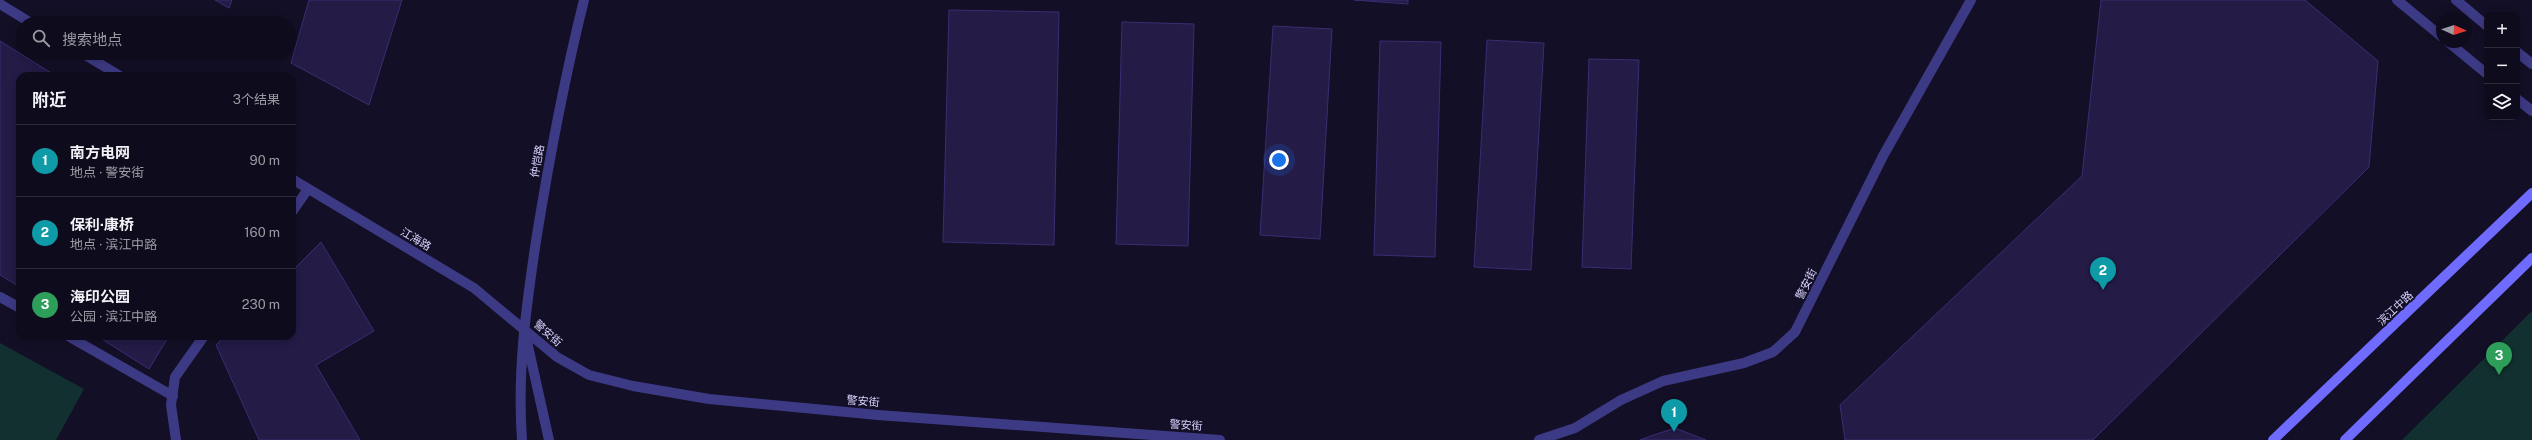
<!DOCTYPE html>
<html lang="zh">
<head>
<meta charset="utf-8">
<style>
	body { margin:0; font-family:"Public Sans","Noto Sans SC",sans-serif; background:#1c1929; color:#f1f3f6 }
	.controls { position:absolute; right:12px; top:12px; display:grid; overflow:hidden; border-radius:8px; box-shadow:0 2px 10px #0003 }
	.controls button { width:36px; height:36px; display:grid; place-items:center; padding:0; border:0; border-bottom:1px solid #2e2b3b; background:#0e0b1c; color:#f1f3f6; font:20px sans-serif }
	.compass { position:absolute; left:2436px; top:12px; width:36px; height:36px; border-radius:50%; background:#0e0b1c; box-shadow:0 2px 10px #0003; rotate:93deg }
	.you { position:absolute; left:1279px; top:160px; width:14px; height:14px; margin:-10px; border:3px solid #fff; border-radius:50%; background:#1a73e8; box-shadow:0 0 0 6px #1a73e833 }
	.badge { display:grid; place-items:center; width:26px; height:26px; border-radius:50%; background:#7c3aed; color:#fff; font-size:13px; font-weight:700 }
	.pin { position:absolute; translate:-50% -33px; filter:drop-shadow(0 1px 2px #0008) }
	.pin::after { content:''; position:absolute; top:21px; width:14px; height:12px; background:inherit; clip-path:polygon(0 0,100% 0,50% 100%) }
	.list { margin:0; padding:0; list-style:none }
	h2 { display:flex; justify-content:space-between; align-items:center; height:52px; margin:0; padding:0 16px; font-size:17px }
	h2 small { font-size:13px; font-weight:400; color:#9b9ba3 }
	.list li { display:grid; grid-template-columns:26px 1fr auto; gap:12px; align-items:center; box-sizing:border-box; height:72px; padding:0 16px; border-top:1px solid #2e2b3b }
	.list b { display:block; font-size:15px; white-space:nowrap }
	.list p { margin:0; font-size:13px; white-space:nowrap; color:#9b9ba3 }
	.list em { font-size:13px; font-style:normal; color:#9b9ba3 }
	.icon { flex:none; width:22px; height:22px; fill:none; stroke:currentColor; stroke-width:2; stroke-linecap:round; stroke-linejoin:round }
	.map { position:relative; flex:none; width:2532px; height:440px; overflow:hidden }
	.search { position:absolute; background:#0e0b1c; box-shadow:0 2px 10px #0003; left:16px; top:16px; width:280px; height:44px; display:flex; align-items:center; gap:10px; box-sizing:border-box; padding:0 14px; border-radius:22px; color:#9b9ba3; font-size:15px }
	.panel { position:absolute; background:#0e0b1c; box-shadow:0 2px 10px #0003; left:16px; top:72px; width:280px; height:268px; border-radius:12px }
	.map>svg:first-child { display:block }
</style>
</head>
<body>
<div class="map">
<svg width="2532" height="440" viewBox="0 0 2532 440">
	<rect width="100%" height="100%" fill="#130f26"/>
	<path fill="#12302f" d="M2532 311V440H2402Z
		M0 343 84 389 56 440H0Z"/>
	<path fill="#241b47" stroke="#3b2d73" d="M215 0H232L229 8Z
		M309 0H402L369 105 291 63Z
		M1354 0H1408V4Z
		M2101 0H2305L2378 61 2369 167 2093 440H1845L1840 405 2082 176Z
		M949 10 1059 12 1054 245 943 242Z
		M1122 22 1194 24 1188 246 1116 244Z
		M1273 26 1332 29 1320 239 1260 235Z
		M1487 40 1544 43 1531 270 1474 267Z
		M0 41 56 76H20V287L0 275Z
		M1380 41 1441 42 1435 257 1374 255Z
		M1589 59 1639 60 1631 269 1582 267Z
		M321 242 374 331 316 365 360 440H259L216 345 225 336H292V271Z
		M97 336H169L149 369Z
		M1675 428 1706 440H1640L1651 436Z"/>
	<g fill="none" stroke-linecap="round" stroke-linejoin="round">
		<path stroke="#3d3a85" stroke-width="10" d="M292 212 308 189
			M0 297 20 308
			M68 336 173 396
			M176 440 171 405 175 377 204 336"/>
		<path stroke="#3d3a85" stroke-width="10" d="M2397 0 2442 37
			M2456 0 2487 26
			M0 4 31 23
			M2448 42 2487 74
			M2517 52 2532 64
			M82 53 120 76
			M2517 99 2532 111
			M292 179 474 288 557 357 589 375 633 386 709 399 878 415 1220 440
			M526 337 549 440
			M522 440C517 372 526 308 536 241 549 160 564 80 584 0
			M1539 440 1575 428 1621 400 1663 381 1744 363 1773 352 1795 332 1883 156 1971 0"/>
		<path stroke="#6f6bff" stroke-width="10" d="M2273 440 2532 193
			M2345 440 2532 258"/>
	</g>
	<g text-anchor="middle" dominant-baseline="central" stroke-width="4" stroke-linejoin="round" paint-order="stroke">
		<g font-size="11" fill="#d9d4ff" stroke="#130f26">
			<text transform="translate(537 161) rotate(-80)">仲恺路</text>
			<text transform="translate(416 239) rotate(31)">江海路</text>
			<text transform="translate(1806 284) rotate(-64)">警安街</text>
			<text transform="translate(2395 308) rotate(-43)">滨江中路</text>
			<text transform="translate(548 333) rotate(41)">警安街</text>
			<text transform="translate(863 401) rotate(5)">警安街</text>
			<text transform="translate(1186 425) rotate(4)">警安街</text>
		</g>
	</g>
</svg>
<div class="controls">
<button>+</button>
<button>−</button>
<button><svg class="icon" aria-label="layers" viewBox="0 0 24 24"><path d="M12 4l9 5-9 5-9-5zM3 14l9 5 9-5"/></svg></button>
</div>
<svg class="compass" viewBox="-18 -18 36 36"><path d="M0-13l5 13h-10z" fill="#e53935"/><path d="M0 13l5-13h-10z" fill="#9b9ba3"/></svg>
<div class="you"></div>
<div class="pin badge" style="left:1674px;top:432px;background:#0f9aa8">1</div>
<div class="pin badge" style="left:2103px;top:290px;background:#0f9aa8">2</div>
<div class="pin badge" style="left:2499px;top:375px;background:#2e9e5b">3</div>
<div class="search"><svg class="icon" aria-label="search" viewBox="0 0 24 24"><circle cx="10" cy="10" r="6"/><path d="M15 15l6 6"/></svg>搜索地点</div>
<section class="panel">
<h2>附近<small>3个结果</small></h2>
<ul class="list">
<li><span class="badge" style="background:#0f9aa8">1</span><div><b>南方电网</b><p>地点 · 警安街</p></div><em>90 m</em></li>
<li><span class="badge" style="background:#0f9aa8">2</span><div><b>保利·康桥</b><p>地点 · 滨江中路</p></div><em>160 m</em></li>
<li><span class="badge" style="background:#2e9e5b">3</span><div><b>海印公园</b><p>公园 · 滨江中路</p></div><em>230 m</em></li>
</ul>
</section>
</div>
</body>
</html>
